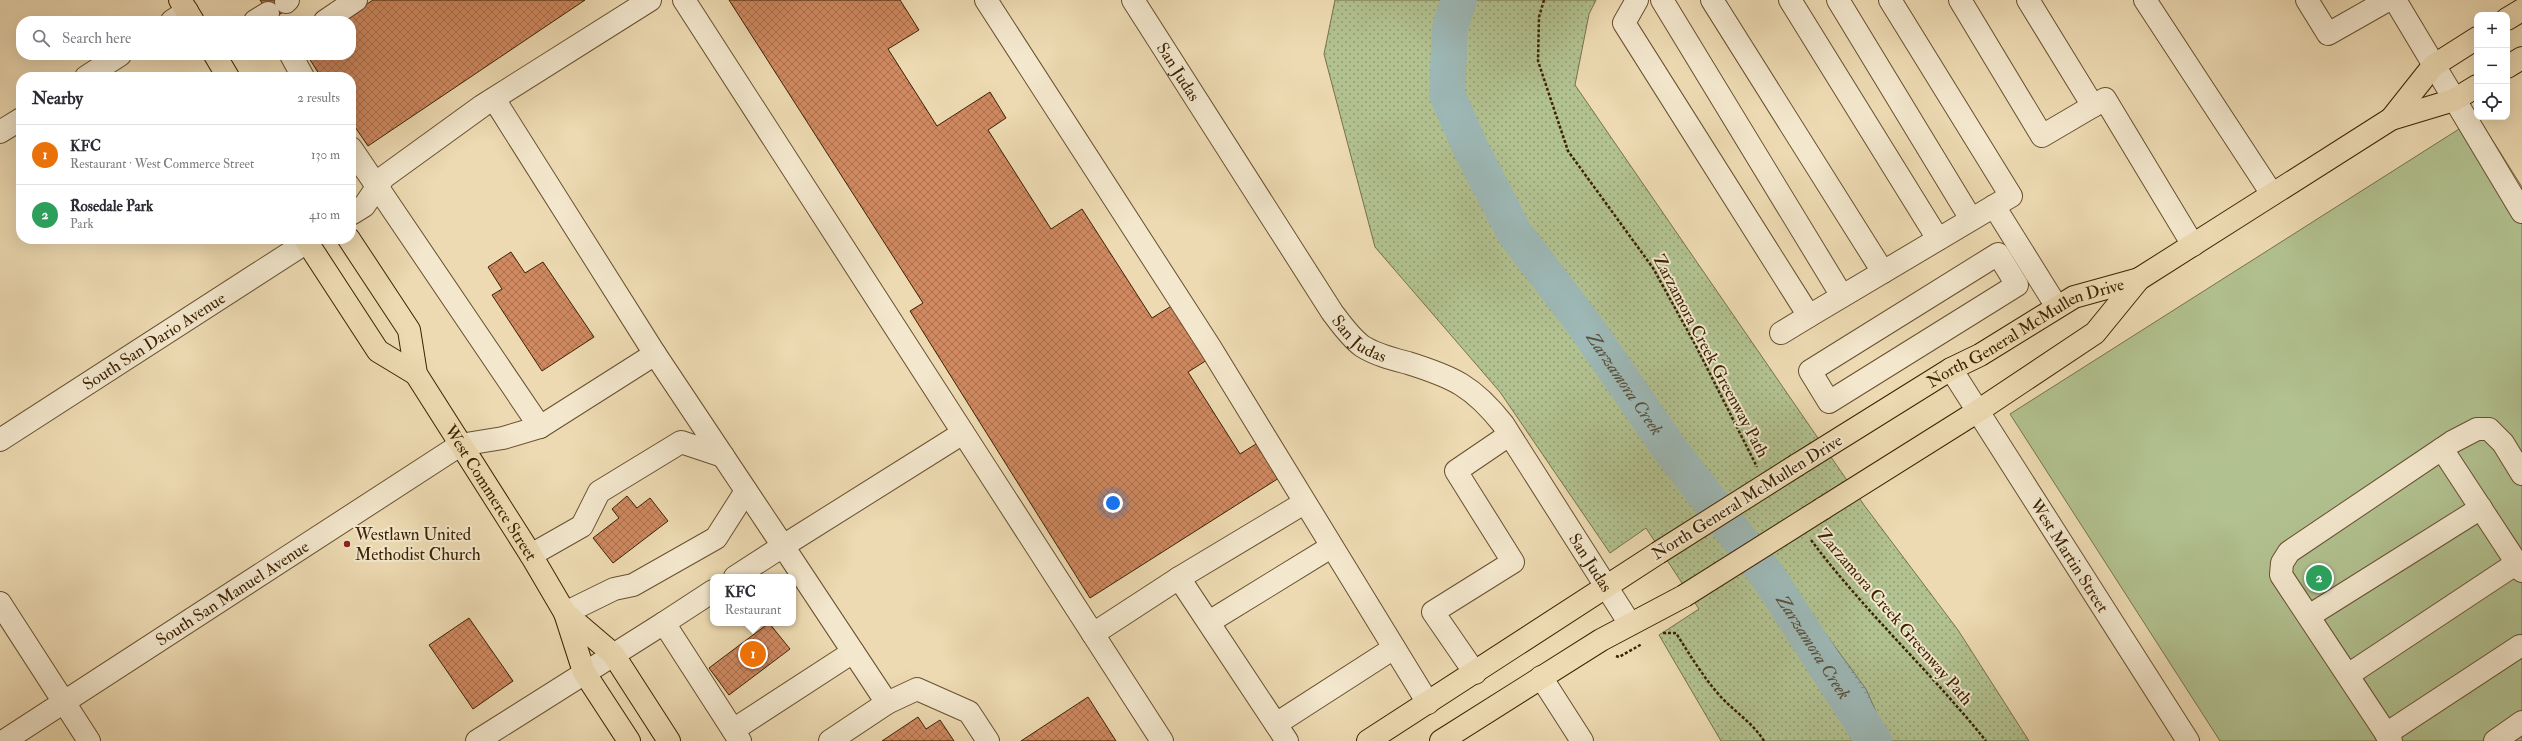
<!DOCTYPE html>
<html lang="en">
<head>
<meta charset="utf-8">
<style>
	body { margin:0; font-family:"IM FELL Double Pica",serif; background:#f2f2f3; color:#2b2b33 }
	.controls { position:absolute; right:12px; top:12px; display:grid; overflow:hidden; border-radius:8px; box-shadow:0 4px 16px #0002 }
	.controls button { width:36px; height:36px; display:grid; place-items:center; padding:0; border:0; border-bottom:1px solid #e1e1e2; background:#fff; color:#2b2b33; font:20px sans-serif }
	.you { position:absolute; left:1113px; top:503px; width:14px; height:14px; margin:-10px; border:3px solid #fff; border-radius:50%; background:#1a73e8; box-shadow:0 0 0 6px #1a73e833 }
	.badge { display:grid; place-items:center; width:26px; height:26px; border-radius:50%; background:#db2777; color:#fff; font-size:13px; font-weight:700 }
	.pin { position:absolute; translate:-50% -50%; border:2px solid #fff; box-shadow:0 1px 4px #0006 }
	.popup { position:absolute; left:710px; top:574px; width:86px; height:52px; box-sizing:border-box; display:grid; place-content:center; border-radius:8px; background:#fff; filter:drop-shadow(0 1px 3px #0005); font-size:13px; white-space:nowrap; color:#7c7c81 }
	.popup b { font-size:15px; color:#2b2b33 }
	.popup::after { content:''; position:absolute; left:50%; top:100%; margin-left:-8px; border:8px solid transparent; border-top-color:#fff }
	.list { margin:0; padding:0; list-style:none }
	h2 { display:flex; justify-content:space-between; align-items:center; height:52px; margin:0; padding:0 16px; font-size:17px }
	h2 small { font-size:13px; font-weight:400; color:#7c7c81 }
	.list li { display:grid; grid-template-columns:26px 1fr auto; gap:12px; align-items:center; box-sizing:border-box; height:60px; padding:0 16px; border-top:1px solid #e1e1e2 }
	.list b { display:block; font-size:15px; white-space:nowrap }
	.list p { margin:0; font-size:13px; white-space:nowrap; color:#7c7c81 }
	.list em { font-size:13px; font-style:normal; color:#7c7c81 }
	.icon { flex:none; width:22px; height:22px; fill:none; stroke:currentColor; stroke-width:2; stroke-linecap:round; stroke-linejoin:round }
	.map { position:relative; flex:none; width:2522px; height:741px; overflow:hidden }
	.search { position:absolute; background:#fff; box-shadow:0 4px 16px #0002; left:16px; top:16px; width:340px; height:44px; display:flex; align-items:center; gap:10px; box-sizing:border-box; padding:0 14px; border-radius:16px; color:#7c7c81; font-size:15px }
	.panel { position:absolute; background:#fff; box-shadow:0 4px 16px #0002; left:16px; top:72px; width:340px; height:172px; border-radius:16px }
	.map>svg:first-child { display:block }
</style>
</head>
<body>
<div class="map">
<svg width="2522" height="741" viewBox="0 0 2522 741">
	<defs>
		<pattern id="grass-dots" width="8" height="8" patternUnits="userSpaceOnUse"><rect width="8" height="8" fill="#b2c190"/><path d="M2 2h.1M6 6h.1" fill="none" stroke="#929c73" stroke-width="1.8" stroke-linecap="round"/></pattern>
		<pattern id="water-rules" width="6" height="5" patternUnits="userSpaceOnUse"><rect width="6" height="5" fill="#9db8b6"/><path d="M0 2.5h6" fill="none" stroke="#819592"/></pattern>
		<pattern id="building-cross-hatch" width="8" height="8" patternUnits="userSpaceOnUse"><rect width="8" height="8" fill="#d08961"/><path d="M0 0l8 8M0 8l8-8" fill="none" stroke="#aa704e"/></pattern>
	</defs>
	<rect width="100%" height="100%" fill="#eddab2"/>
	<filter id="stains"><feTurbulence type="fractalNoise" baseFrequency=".005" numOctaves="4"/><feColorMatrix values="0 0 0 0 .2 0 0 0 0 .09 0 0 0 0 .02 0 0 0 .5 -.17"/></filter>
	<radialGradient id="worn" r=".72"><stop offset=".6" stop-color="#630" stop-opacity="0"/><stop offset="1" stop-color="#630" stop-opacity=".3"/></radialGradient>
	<path fill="url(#grass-dots)" stroke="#77724a" d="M1335 0H1596L1589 14 1575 85 1864 505 1958 630 2029 741H1721L1659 635 1699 609 1646 528 1610 553 1500 392 1375 247 1324 54Z"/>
	<path fill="#b2c190" stroke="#77724a" d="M2478 117 2522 187V741H2220L2010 414Z"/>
	<path fill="url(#water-rules)" stroke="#767c6e" d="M1814 618 1866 689 1889 741H1861L1785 630 1795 621Z"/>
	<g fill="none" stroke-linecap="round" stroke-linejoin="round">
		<path stroke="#6c6d5c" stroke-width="1" d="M1864 741 1791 632 1797 625 1813 623 1862 691 1885 741
			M1869 741 1867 734 1798 633 1799 630 1811 629 1858 694 1879 741"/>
		<path stroke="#9db8b6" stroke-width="36" id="s1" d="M1459 0 1450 28 1447 94 1470 147 1514 232 1586 327 1669 448 1769 578 1874 741"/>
	</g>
	<path fill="url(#building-cross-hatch)" stroke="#3c2203" d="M260 0H285L290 8 272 19Z
		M373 0H585L368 146 351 121V77H321L307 55H351V21H342Z
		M729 0H900L919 30 888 49 937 126 990 92 1006 118 988 130 1051 229 1082 209 1152 318 1173 305 1207 360 1188 372 1240 454 1256 444 1279 478 1090 598 910 311 923 303Z
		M511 252 525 273 543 262 594 337 542 371 492 295 502 289 488 267Z
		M627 496 637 508 650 498 668 521 613 563 593 538 619 518 612 509Z
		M469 618 513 681 473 709 429 645Z
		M769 623 790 649 729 695 709 668Z
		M1088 697 1116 741H1021Z
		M918 717 926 729 940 720 954 741H882Z"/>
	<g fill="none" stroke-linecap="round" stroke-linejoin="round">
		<defs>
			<g id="minor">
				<path d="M684 0 1162 741"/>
				<path d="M986 0 1210 347 1428 703"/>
				<path id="s2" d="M1133 0 1332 312C1341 324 1350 337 1362 346 1376 355 1393 359 1408 363 1453 377 1473 386 1503 424L1630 624"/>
				<path d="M1637 0 1624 23 1809 316 2011 196 1890 0"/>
				<path d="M1662 0 1842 296"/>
				<path d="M1712 0 1883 272"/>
				<path d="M1790 0 1938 239"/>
				<path d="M1838 0 1971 219"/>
				<path d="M1960 0 2042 136 2105 99 2193 245"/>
				<path d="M2028 0 2093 106"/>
				<path d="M2145 0 2272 194"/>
				<path d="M2307 0 2328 34 2388 0"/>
				<path d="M2395 0 2522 212"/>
				<path d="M286 2 288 0"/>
				<path d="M172 21 187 11"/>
				<path d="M255 21 268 13"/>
				<path d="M325 21 356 0"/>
				<path d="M291 55 303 77"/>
				<path d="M86 77 120 55"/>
				<path d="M0 132 21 119"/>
				<path d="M351 148 540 427 655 354 494 99"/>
				<path d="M1994 206 2057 307"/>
				<path d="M351 214 364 206 384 177 482 106 650 0"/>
				<path d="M1998 254 2017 285 1829 402 1810 371Z"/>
				<path d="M1781 333 1809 316"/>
				<path d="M655 354 783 546 963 433"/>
				<path id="s3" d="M1951 369 2188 741"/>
				<path id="s4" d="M0 440 307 242"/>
				<path d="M2442 449 2522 571"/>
				<path d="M531 555 582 526 599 492 681 442 723 456"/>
				<path d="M735 577 783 546 887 703"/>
				<path d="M1179 578 1304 503"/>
				<path d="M0 603 89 741"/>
				<path d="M565 613 614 589 633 585 716 538 746 491"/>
				<path d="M2309 616 2481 508"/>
				<path d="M1209 622 1331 547"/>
				<path d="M664 623 713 591"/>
				<path d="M1093 634 1179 578 1287 741"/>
				<path d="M1475 673 1433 612 1513 562 1456 471 1509 435"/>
				<path d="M2348 675 2517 563"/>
				<path d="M1541 677 1582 741"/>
				<path d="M1276 724 1394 648"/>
				<path d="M733 730 853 652"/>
				<path d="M2386 734 2520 646"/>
				<path id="s5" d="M4 741 460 445 503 438 540 427"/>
				<path d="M477 741 664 623 740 741"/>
				<path d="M830 741 887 703 917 689 969 712 988 741"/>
				<path d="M2391 741 2281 575 2282 563 2289 552 2452 442 2477 429H2489L2503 443 2522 474"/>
				<path d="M2495 741 2522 722"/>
			</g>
			<g id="major">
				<path d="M180 0 193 21"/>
				<path d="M2507 19 2522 10"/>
				<path d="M215 55 228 77"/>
				<path d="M2507 67 2522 58"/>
				<path d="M2391 119 2433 66 2477 38"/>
				<path d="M305 239 378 351 416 374"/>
				<path id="s6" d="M349 239 409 330 416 374 531 555 565 613 584 672 629 741"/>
				<path id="s7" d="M1797 465 1951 369 1980 355 2074 297 2139 279 2391 119 2454 100 2477 86"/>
				<path d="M1822 509 1978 411 2095 333 2139 279"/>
				<path d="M565 613 613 654 669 741"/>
				<path d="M1368 741 1658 553"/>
				<path d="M1441 741 1601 640 1684 596"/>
			</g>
		</defs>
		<use href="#minor" stroke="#68502f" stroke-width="24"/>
		<use href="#major" stroke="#3c2203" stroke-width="24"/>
		<path stroke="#3c2203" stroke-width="2.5" stroke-dasharray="3 2" stroke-linecap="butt" d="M1544 0 1539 17 1538 61 1568 151 1653 268 1696 346 1757 467
			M1811 540C1864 611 1931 672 1986 741
			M1663 633H1676C1690 655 1703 677 1721 697 1735 712 1753 723 1764 741
			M1616 656 1619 657 1642 644"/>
		<use href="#minor" stroke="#f3e7cd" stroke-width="22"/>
		<use href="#major" stroke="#eddab2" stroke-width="22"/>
		<defs>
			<path id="major-bridge" d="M1658 553 1797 465
				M1684 596 1822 509"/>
		</defs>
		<use href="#major-bridge" stroke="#3c2203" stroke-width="24" stroke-linecap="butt"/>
		<use href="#major-bridge" stroke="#eddab2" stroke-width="22"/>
	</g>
	<circle fill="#8f2418" stroke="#f3e7cd" stroke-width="1.5" cx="347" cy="544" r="4"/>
	<g text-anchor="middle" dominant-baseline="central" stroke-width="4" stroke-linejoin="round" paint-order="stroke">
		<g font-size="17" fill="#3c2203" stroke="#f3e7cd">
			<text stroke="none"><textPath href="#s2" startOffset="85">San Judas</textPath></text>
			<text stroke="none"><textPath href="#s7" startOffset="265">North General McMullen Drive</textPath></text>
			<text stroke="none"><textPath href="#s2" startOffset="409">San Judas</textPath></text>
			<text stroke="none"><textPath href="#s4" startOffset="183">South San Dario Avenue</textPath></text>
			<text transform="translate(1711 356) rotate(62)">Zarzamora Creek Greenway Path</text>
			<text stroke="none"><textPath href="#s6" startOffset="294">West Commerce Street</textPath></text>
			<text transform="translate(1747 497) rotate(-32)">North General McMullen Drive</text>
			<text stroke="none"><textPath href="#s3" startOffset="221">West Martin Street</textPath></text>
			<text stroke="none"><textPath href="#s2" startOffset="744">San Judas</textPath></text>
			<text stroke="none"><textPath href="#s5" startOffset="272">South San Manuel Avenue</textPath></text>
			<text transform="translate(1895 617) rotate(49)">Zarzamora Creek Greenway Path</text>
		</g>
		<g font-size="17" fill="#3c2203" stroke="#f3e7cd" text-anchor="start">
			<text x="355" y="534">Westlawn United<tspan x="355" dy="20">Methodist Church</tspan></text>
		</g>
		<g font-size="18" font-style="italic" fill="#594f39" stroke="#f3e7cd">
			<text stroke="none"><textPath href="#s1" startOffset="437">Zarzamora Creek</textPath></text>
			<text stroke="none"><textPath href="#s1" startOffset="761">Zarzamora Creek</textPath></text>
		</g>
	</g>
	<rect width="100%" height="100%" filter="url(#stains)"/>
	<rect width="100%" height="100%" fill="url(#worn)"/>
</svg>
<div class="controls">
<button>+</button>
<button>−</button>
<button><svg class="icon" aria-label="locate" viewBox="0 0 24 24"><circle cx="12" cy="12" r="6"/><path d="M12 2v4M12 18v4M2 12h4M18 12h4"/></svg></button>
</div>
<div class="you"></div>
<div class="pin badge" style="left:753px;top:654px;background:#e8710a">1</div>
<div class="popup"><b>KFC</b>Restaurant</div>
<div class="pin badge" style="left:2319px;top:578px;background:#2e9e5b">2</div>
<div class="search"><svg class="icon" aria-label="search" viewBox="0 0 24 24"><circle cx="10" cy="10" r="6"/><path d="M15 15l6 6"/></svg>Search here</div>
<section class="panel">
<h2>Nearby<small>2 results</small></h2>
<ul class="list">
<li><span class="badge" style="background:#e8710a">1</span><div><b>KFC</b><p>Restaurant · West Commerce Street</p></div><em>130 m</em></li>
<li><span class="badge" style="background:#2e9e5b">2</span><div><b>Rosedale Park</b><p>Park</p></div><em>410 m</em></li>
</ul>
</section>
</div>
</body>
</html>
